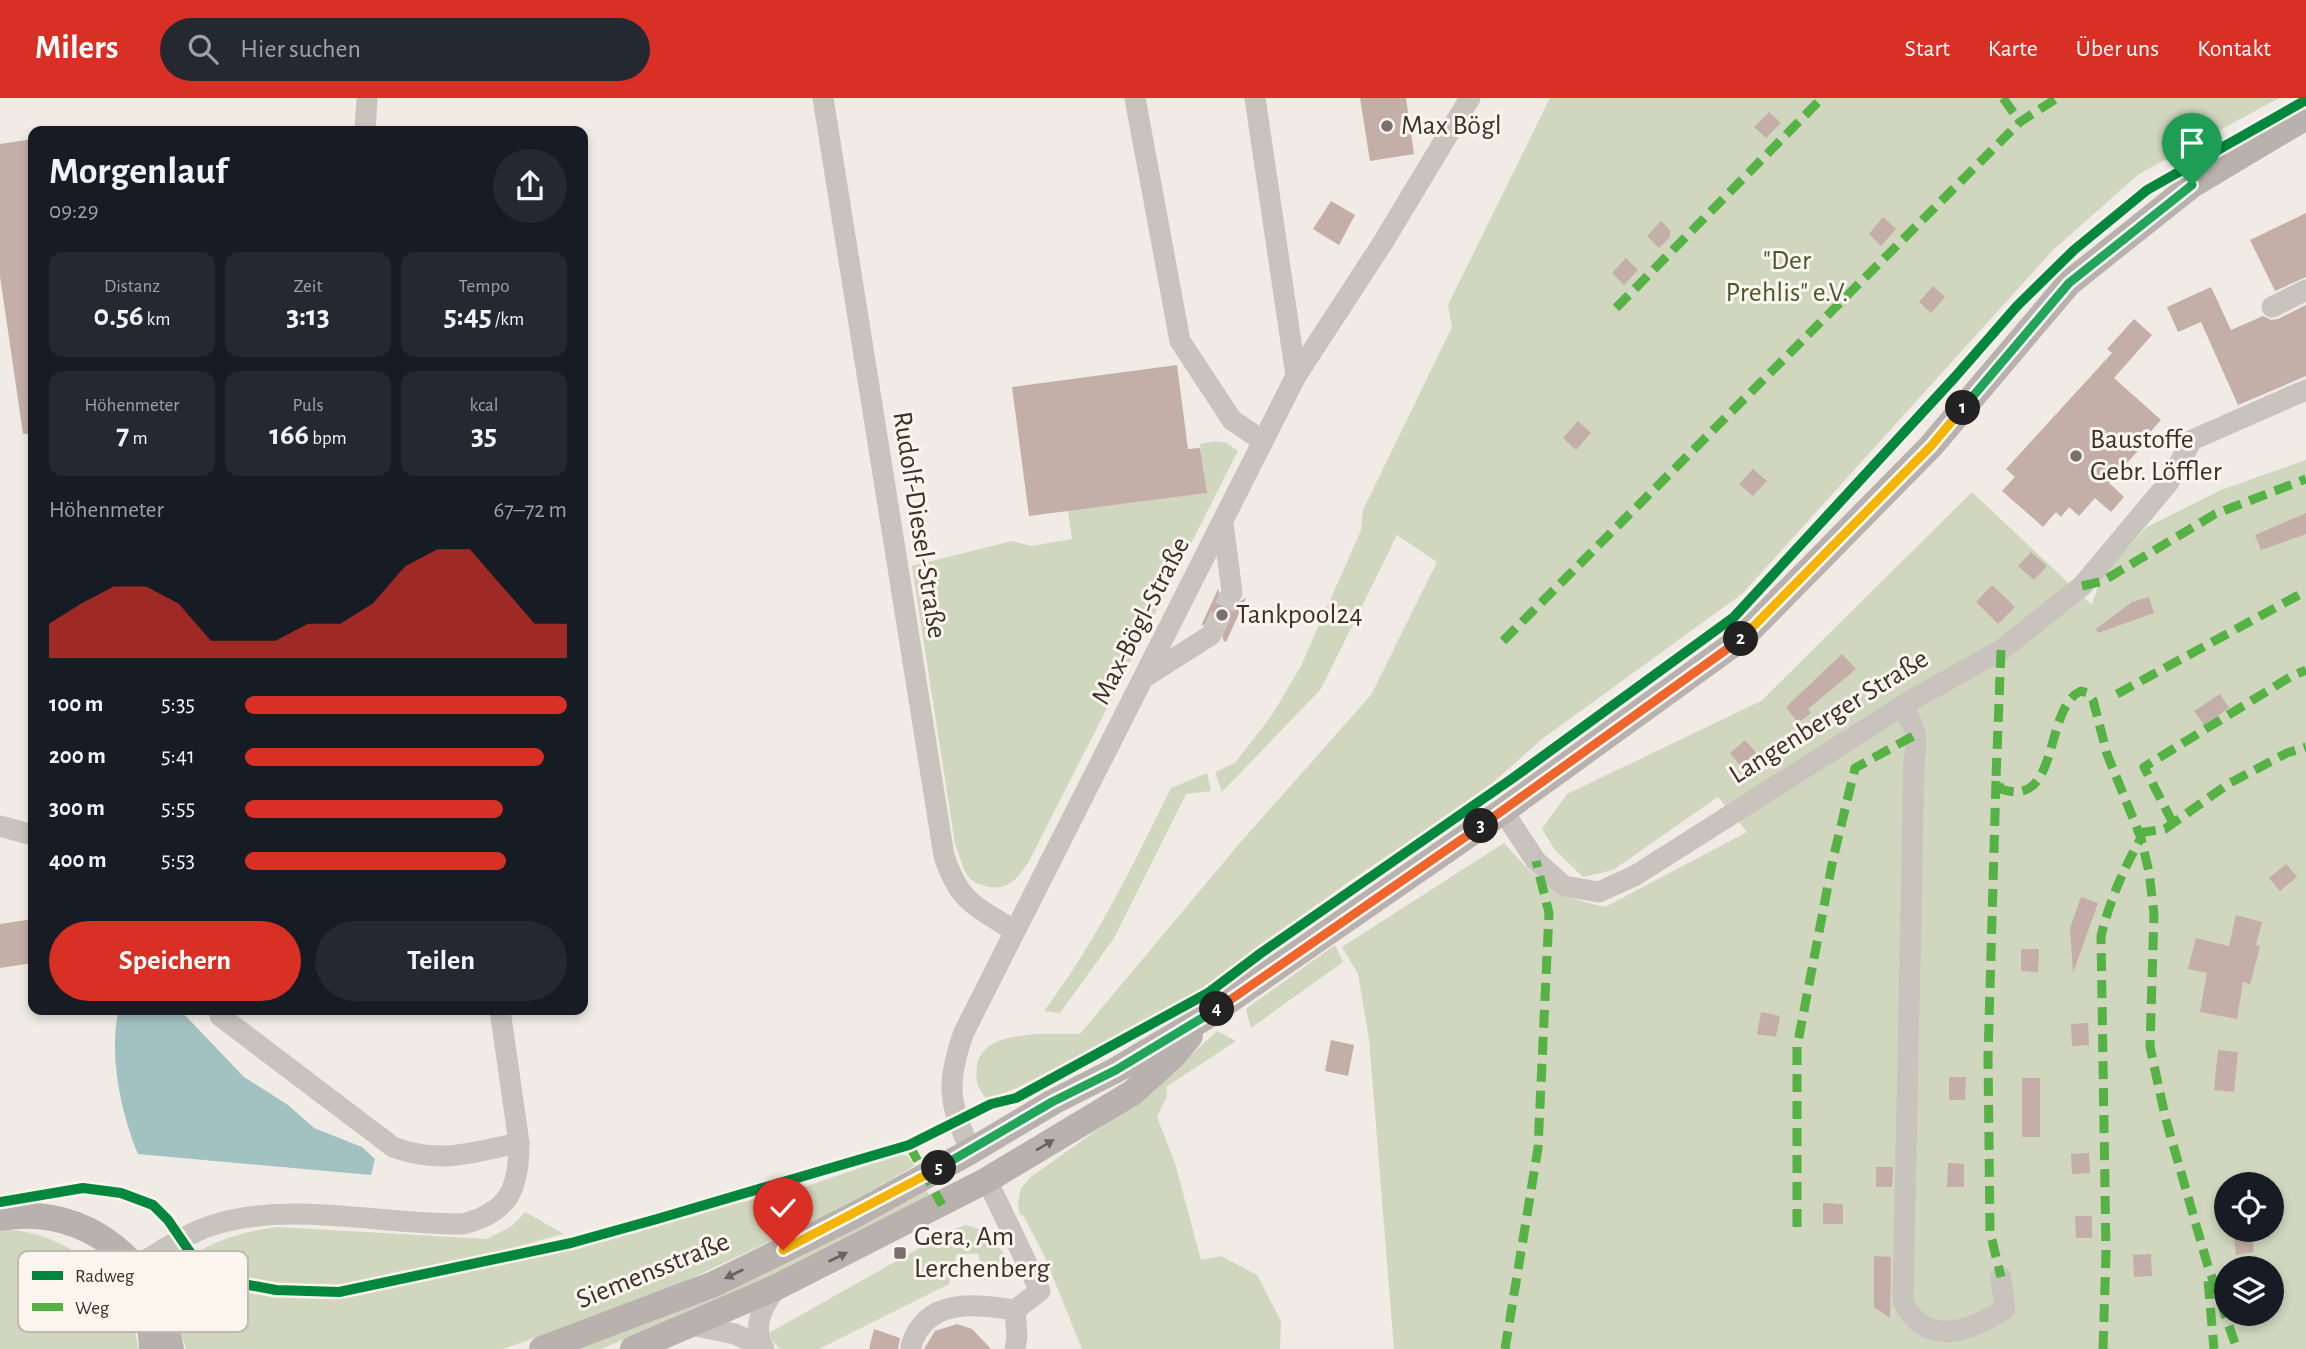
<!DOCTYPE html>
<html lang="de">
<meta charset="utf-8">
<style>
:root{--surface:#171b24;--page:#242831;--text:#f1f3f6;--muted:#9ea1a6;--accent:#d93025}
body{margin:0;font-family:"Alegreya Sans",sans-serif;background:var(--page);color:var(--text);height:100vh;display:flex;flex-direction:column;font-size:26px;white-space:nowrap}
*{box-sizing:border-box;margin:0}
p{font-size:23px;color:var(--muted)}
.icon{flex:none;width:38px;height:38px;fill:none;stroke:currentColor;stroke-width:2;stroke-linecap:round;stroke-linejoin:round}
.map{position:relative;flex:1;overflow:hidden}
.side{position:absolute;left:28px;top:28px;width:560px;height:889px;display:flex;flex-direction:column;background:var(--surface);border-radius:14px;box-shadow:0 4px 10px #0003}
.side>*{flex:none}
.fabs{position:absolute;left:2214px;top:1074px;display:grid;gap:14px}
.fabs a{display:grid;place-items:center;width:70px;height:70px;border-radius:50%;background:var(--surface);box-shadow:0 4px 10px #0003;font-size:35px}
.pin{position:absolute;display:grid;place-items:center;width:60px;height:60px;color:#fff;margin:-72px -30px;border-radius:50% 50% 50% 0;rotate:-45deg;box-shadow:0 0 7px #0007}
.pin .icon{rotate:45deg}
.km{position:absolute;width:35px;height:35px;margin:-18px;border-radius:50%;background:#222;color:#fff;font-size:19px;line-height:35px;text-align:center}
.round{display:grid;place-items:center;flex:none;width:74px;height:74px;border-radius:37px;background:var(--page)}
.summary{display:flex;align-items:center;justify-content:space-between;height:119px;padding:0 21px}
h1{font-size:38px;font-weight:700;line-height:52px}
.figures{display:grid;grid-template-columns:repeat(3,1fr);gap:10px;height:119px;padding:7px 21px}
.figures div{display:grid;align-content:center;border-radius:14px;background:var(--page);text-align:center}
.figures b{font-size:30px;font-weight:700}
.figures small{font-size:19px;font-weight:400}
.figures p{font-size:19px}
.chart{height:196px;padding:14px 21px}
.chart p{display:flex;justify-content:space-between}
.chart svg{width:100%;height:126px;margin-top:7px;fill:var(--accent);opacity:.7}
.primary-button{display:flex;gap:14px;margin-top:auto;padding:14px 21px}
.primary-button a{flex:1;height:80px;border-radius:42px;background:var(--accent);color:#fff;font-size:28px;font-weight:700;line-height:80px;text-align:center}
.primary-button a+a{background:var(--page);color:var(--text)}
ul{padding:0 21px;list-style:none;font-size:23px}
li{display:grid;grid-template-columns:112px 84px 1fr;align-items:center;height:52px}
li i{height:18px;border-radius:9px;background:var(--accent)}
header{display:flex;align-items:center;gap:42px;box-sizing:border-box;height:98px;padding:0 35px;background:var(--accent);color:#fff}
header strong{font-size:33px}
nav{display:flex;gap:38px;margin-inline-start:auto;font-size:24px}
.search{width:490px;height:63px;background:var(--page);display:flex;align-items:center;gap:18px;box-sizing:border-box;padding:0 24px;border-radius:38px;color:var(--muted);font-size:26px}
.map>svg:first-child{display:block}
.green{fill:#d1d6bf;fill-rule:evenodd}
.water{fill:#a1c2c1}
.building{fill:#c3afa7}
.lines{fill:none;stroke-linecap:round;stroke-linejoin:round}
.minor-tunnel{stroke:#ccc6c0;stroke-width:21;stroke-dasharray:21 10;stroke-linecap:butt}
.minor{stroke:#c9c3be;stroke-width:21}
.major{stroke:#b8b1ad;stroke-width:26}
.quiet{stroke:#57b246;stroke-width:9;stroke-dasharray:18 9;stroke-linecap:butt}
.cycleway-casing{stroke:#fbf5ee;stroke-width:15}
.cycleway{stroke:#00873e;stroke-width:10}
.oneway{fill:#6d645f}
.split-1-casing{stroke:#fff;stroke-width:14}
.split-2-casing{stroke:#fff;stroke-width:14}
.split-3-casing{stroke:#fff;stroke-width:14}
.split-4-casing{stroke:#fff;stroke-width:14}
.split-5-casing{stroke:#fff;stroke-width:14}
.split-6-casing{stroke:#fff;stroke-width:14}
.split-1{stroke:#22a559;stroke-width:9}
.split-2{stroke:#f5b400;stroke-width:9}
.split-3{stroke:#f0652b;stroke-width:9}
.split-4{stroke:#f0652b;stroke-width:9}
.split-5{stroke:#22a559;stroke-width:9}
.split-6{stroke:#f5b400;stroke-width:9}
.poi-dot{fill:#7a716c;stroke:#fbf5ee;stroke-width:2.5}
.labels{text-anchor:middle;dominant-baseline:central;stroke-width:6;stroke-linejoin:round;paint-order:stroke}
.poi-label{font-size:28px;fill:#3b302b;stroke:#fbf5ee;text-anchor:start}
.park-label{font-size:28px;fill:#4a5a2e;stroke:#fbf5ee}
.street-label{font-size:28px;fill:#3b302b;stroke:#fbf5ee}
.key{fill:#fbf5ee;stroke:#c1bab4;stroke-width:2}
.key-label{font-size:19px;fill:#3b302b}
</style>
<header>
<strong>Milers</strong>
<div class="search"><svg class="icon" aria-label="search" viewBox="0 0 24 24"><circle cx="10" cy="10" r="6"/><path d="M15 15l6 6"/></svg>Hier suchen</div>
<nav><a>Start</a><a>Karte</a><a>Über uns</a><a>Kontakt</a></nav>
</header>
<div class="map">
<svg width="2306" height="1251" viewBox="0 0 2306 1251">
<rect width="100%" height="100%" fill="#f0ebe5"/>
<g class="green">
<path d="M1550 0H2279L2139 76 2053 152 1742 496 1542 641 1480 696 1347 785 1194 897 1017 990 991 1000 985 999C977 989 975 981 977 968 983 929 1050 937 1080 936L1239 746 1371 597 1437 464 1397 437 1321 591 1222 694 1215 674 1235 665 1272 617 1301 568 1361 432 1363 412 1452 229 1448 207Z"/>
<path d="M1215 343 1227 345 1238 353 1028 765C1016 783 1005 795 982 787 977 786 971 783 968 778 962 770 959 755 955 746L912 468 1012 443 1031 448 1072 441 1068 413 1206 395 1200 346Z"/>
<path d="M2306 362V1251H1394L1369 941 1358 876 1342 849 1504 745C1539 784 1552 797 1605 809L1747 734 1718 699 1613 772 1583 779 1555 752 1542 731 1567 696 1761 603 1972 394 2092 507 2101 478 2147 429 2221 392ZM2226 1087H2272V1132H2226ZM2226 1171H2272V1216H2226Z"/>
<path d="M1207 675 1211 693 1186 696 1114 840 1060 915 1044 913C1096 844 1133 767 1171 690Z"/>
<polygon points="1335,847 1343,864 1251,930 1246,911"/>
<polygon points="1217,933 1236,943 1166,989 1167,998 1157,1019 1175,1065 1201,1162 1221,1158 1257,1177 1281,1223 1280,1251 1082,1251 1044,1157 1023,1117 1020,1117 1018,1105 1021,1090 1032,1078 1155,991"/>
<path d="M901 1056 908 1058 914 1068 841 1110 649 1200 503 1251H186C176 1218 165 1193 188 1164 198 1170 209 1180 220 1185 261 1206 325 1200 369 1195L804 1089Z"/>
<polygon points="925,1090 929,1097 754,1187 601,1251 578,1251"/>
<path d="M525 1114 564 1136C478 1158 315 1212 232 1178 218 1173 207 1165 195 1156 222 1139 248 1133 278 1129L487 1141 512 1128Z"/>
<polygon points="966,1127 988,1134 1016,1173 1006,1181 980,1182 979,1156 957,1156 949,1186 819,1251 780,1251 772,1243 769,1235 953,1131"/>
<path d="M0 1131C27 1132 48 1138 72 1152 116 1177 132 1201 138 1251H0Z"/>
</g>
<path class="water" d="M119 912H180L244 979 288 1007 314 1030 362 1049 375 1061 371 1077 138 1056C121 1016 108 954 119 912Z"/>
<g class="building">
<polygon points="1360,0 1406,0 1414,56 1370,63"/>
<polygon points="1769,14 1781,25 1766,40 1754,29"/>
<polygon points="33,41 33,335 23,336 0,178 0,46"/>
<polygon points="1331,103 1355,117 1339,147 1313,131"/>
<polygon points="2306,115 2306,179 2275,193 2250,142"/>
<polygon points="1883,119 1896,131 1881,148 1869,136"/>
<polygon points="1661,123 1670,132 1670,139 1659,150 1647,138"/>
<polygon points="1626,160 1638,172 1624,187 1612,175"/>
<polygon points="1933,188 1945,199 1931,215 1919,204"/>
<polygon points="2211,189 2231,232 2263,218 2271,222 2278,221 2306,207 2306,278 2238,307 2201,224 2178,234 2167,209"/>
<polygon points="2134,221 2152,237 2114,280 2161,322 2143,342 2145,345 2109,385 2124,399 2111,414 2095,400 2079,418 2069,409 2061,419 2056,414 2043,429 2002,393 2015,379 2006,371 2112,255 2107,251"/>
<polygon points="1177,267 1188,351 1200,350 1207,395 1029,418 1012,289"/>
<polygon points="1578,323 1591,335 1576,352 1563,340"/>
<polygon points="1753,371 1767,383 1753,398 1739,386"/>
<polygon points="2306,415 2306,436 2261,452 2255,437"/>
<polygon points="2031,454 2047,468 2034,482 2018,468"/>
<polygon points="1992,487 2015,509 1998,526 1976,504"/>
<polygon points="1218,491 1221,501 1228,506 1234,507 1246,500 1226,544 1223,542 1222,531 1218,526 1210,524 1201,528"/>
<polygon points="2149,499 2154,515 2098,535 2096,531 2132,504"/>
<polygon points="1842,556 1856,571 1808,611 1811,615 1798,625 1786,609"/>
<polygon points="2220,596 2229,610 2204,627 2194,613"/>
<polygon points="1745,642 1759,658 1743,671 1730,655"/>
<polygon points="2286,766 2297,779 2280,793 2269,780"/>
<polygon points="2081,799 2098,805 2073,875 2070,830"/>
<polygon points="2236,817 2262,824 2256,847 2260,848 2256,864 2250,886 2243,884 2237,921 2200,914 2207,875 2188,871 2196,840 2229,848"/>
<polygon points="33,821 33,865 0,870 0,826"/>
<polygon points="2021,851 2039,851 2038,874 2021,873"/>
<polygon points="1761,914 1780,918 1776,939 1757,936"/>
<polygon points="2088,925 2089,947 2072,948 2071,926"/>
<polygon points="1331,942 1354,947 1348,978 1325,973"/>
<polygon points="2218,952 2238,954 2234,994 2214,992"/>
<polygon points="1949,979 1966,979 1965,1002 1949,1002"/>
<rect x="2022" y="980" width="18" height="59"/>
<polygon points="2089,1055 2090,1075 2072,1076 2071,1056"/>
<polygon points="1948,1065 1964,1066 1964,1089 1947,1089"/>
<polygon points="1876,1069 1893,1069 1892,1089 1876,1089"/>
<polygon points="1823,1105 1843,1106 1843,1126 1823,1126"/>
<polygon points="2075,1118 2092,1118 2092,1140 2076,1140"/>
<polygon points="2233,1132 2251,1132 2254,1154 2236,1157"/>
<polygon points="2151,1156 2152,1178 2134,1179 2133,1157"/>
<polygon points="1874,1158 1891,1159 1890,1220 1874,1209"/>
<polygon points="957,1226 972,1231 991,1251 924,1251 935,1233"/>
<polygon points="874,1231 900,1240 898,1251 869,1251"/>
</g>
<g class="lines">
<polyline class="minor-tunnel" points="1211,537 1232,494"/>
<g class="minor">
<path d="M823 0 944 758C960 805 974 807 1013 832"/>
<polyline points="1135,0 1180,243 1232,322 1263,343"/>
<polyline points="365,33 367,0"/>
<polyline points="2272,209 2306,192"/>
<polyline points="1296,278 1382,146 1470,0"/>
<polyline points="1223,425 1232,494"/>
<polyline points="1145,579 1211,537"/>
<path d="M1902 608C1916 630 1918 638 1914 664L1903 1203C1925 1251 1970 1233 2005 1211L2001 1179"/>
<polyline points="1503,713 1536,763 1564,788 1599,794 1636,777 1910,603 2001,552 2082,488 2169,384 2192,342 2306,292"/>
<polyline points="0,728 33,737"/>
<path d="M220 918 393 1049C441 1067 472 1054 519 1045"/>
<path d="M971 1053C948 1005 946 984 964 934L1296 278 1255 0"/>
<polyline points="987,1082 1040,1193 1015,1212 1017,1238 1015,1251"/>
<path d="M135 1169C161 1153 187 1135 216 1126 293 1103 383 1127 463 1126 509 1114 519 1091 519 1045L500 912"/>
<polyline points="691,1227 735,1236 761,1248"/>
<path d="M911 1248C926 1199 975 1206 1015 1212"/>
<path d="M764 1251C751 1229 763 1207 777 1189"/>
</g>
<g class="major">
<path d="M0 1120C87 1105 158 1166 171 1251"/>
<polyline points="149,1210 152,1251"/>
<polyline points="542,1251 714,1186 851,1119 971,1053 1053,1004 1116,972 1204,920 1503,713 1742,540 1931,348 2069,185 2192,87 2306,19"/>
<polyline points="633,1251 777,1189 987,1082 1132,995 1173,958 1190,938"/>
</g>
<g class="quiet">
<polyline points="2003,0 2020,24"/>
<polyline points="1616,210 1822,0"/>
<polyline points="2082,488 2103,483 2215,416 2306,381"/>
<polyline points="1503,543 2020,24 2057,0"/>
<path d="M2001 552 1996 680 2001 691C2061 712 2043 610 2081 593L2088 595 2093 602 2107 656 2141 740 2149 774 2154 816 2150 949 2166 1022 2207 1165 2237 1251"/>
<polyline points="2117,596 2306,493"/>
<polyline points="1996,683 1988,958 1990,1134 2001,1179"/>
<polyline points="2173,725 2144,669 2290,579 2306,572"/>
<polyline points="2138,735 2165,731 2228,686 2287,655 2306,649"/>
<polyline points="909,1047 942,1107"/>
<polyline points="1797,1129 1797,949 1833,761 1855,670 1915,637"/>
<polyline points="2208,1183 2214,1251"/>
<polyline points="1505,1251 1538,1050 1549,815 1536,763"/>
<path d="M2103 1251 2106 1155 2101 838C2110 802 2123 772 2141 740"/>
</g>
<g class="cycleway-casing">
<polyline id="cycleway" points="0,1104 83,1090 121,1095 153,1107 168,1122 194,1160 212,1174 238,1185 276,1192 339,1194 571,1145 657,1121 909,1047 991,1006 1016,1000 1208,895 1261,855 1513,680 1734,519 1955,279 2017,208 2074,152 2147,92 2306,2"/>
</g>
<use href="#cycleway" class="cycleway"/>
</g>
<defs><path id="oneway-solid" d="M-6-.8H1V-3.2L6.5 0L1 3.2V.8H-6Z" transform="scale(1.75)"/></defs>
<g class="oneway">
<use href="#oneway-solid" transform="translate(1045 1047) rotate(-31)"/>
<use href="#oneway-solid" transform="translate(838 1159) rotate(-26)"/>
<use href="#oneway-solid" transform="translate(734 1176) rotate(154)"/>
</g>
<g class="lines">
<g class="split-1-casing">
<polyline id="split-1" points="1963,310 2069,185 2192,87"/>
</g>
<g class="split-2-casing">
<polyline id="split-2" points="1741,541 1931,348 1963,310"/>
</g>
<g class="split-3-casing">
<polyline id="split-3" points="1481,728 1741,541"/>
</g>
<g class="split-4-casing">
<polyline id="split-4" points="1217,911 1481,728"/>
</g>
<g class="split-5-casing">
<polyline id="split-5" points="939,1070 1052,1004 1116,972 1217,911"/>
</g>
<g class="split-6-casing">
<polyline id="split-6" points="783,1152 939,1070"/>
</g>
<use href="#split-1" class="split-1"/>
<use href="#split-2" class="split-2"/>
<use href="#split-3" class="split-3"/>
<use href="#split-4" class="split-4"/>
<use href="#split-5" class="split-5"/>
<use href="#split-6" class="split-6"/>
</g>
<g class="poi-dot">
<circle cx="1387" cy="28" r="7"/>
<circle cx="2076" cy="358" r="7"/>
<circle cx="1222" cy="517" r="7"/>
<rect x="893" y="1148" width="14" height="14" rx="3.5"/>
</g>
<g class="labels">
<g class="poi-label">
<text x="1401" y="28">Max Bögl</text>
<text x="2090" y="342">Baustoffe<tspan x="2090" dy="32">Gebr. Löffler</tspan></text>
<text x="1236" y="517">Tankpool24</text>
<text x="914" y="1139">Gera, Am<tspan x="914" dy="32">Lerchenberg</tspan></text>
</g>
<g class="park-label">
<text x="1787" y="163">"Der<tspan x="1787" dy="32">Prehlis" e.V.</tspan></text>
</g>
<g class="street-label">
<text transform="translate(919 427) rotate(81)">Rudolf-Diesel-Straße</text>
<text transform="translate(1141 523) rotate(-63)">Max-Bögl-Straße</text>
<text transform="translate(1829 619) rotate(-32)">Langenberger Straße</text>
<text transform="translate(653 1173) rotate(-22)">Siemensstraße</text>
</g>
</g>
<rect x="18" y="1153" width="230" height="81" rx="10" class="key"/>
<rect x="32" y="1173" width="31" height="9" fill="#00873e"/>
<rect x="32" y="1205" width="31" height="8" fill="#57b246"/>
<g class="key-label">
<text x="75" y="1184">Radweg</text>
<text x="75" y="1216">Weg</text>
</g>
</svg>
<div class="fabs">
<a><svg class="icon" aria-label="locate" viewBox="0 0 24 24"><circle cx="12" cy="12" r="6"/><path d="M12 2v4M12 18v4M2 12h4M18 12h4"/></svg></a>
<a><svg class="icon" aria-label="layers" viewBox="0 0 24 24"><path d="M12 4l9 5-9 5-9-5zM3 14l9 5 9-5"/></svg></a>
</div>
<div class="pin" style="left:2192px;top:87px;background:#1e9e55"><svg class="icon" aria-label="arrive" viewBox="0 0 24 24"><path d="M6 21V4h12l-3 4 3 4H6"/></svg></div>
<div class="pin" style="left:783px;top:1152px;background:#d93025"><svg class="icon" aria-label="check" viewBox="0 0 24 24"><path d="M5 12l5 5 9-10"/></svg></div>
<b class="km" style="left:1963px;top:310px">1</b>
<b class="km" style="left:1741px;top:541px">2</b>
<b class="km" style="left:1481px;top:728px">3</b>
<b class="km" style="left:1217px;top:911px">4</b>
<b class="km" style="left:939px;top:1070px">5</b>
<section class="side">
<div class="summary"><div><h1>Morgenlauf</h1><p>09:29</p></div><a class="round"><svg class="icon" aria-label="share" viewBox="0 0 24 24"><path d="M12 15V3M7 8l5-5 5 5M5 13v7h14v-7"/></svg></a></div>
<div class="figures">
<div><p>Distanz</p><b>0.56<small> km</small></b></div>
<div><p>Zeit</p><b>3:13</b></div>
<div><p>Tempo</p><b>5:45<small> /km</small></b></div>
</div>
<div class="figures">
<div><p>Höhenmeter</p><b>7<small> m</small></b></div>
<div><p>Puls</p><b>166<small> bpm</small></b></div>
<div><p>kcal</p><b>35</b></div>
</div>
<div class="chart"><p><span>Höhenmeter</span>67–72 m</p>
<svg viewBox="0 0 160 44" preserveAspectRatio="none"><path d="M0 44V32L10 25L20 19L30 19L40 25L50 38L60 38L70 38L80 32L90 32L100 25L110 12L120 6L130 6L140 19L150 32L160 32V44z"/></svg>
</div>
<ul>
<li><b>100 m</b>5:35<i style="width:100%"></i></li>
<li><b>200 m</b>5:41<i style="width:93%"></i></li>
<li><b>300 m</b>5:55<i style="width:80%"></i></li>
<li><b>400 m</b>5:53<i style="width:81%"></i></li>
</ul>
<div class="primary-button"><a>Speichern</a><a>Teilen</a></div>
</section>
</div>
